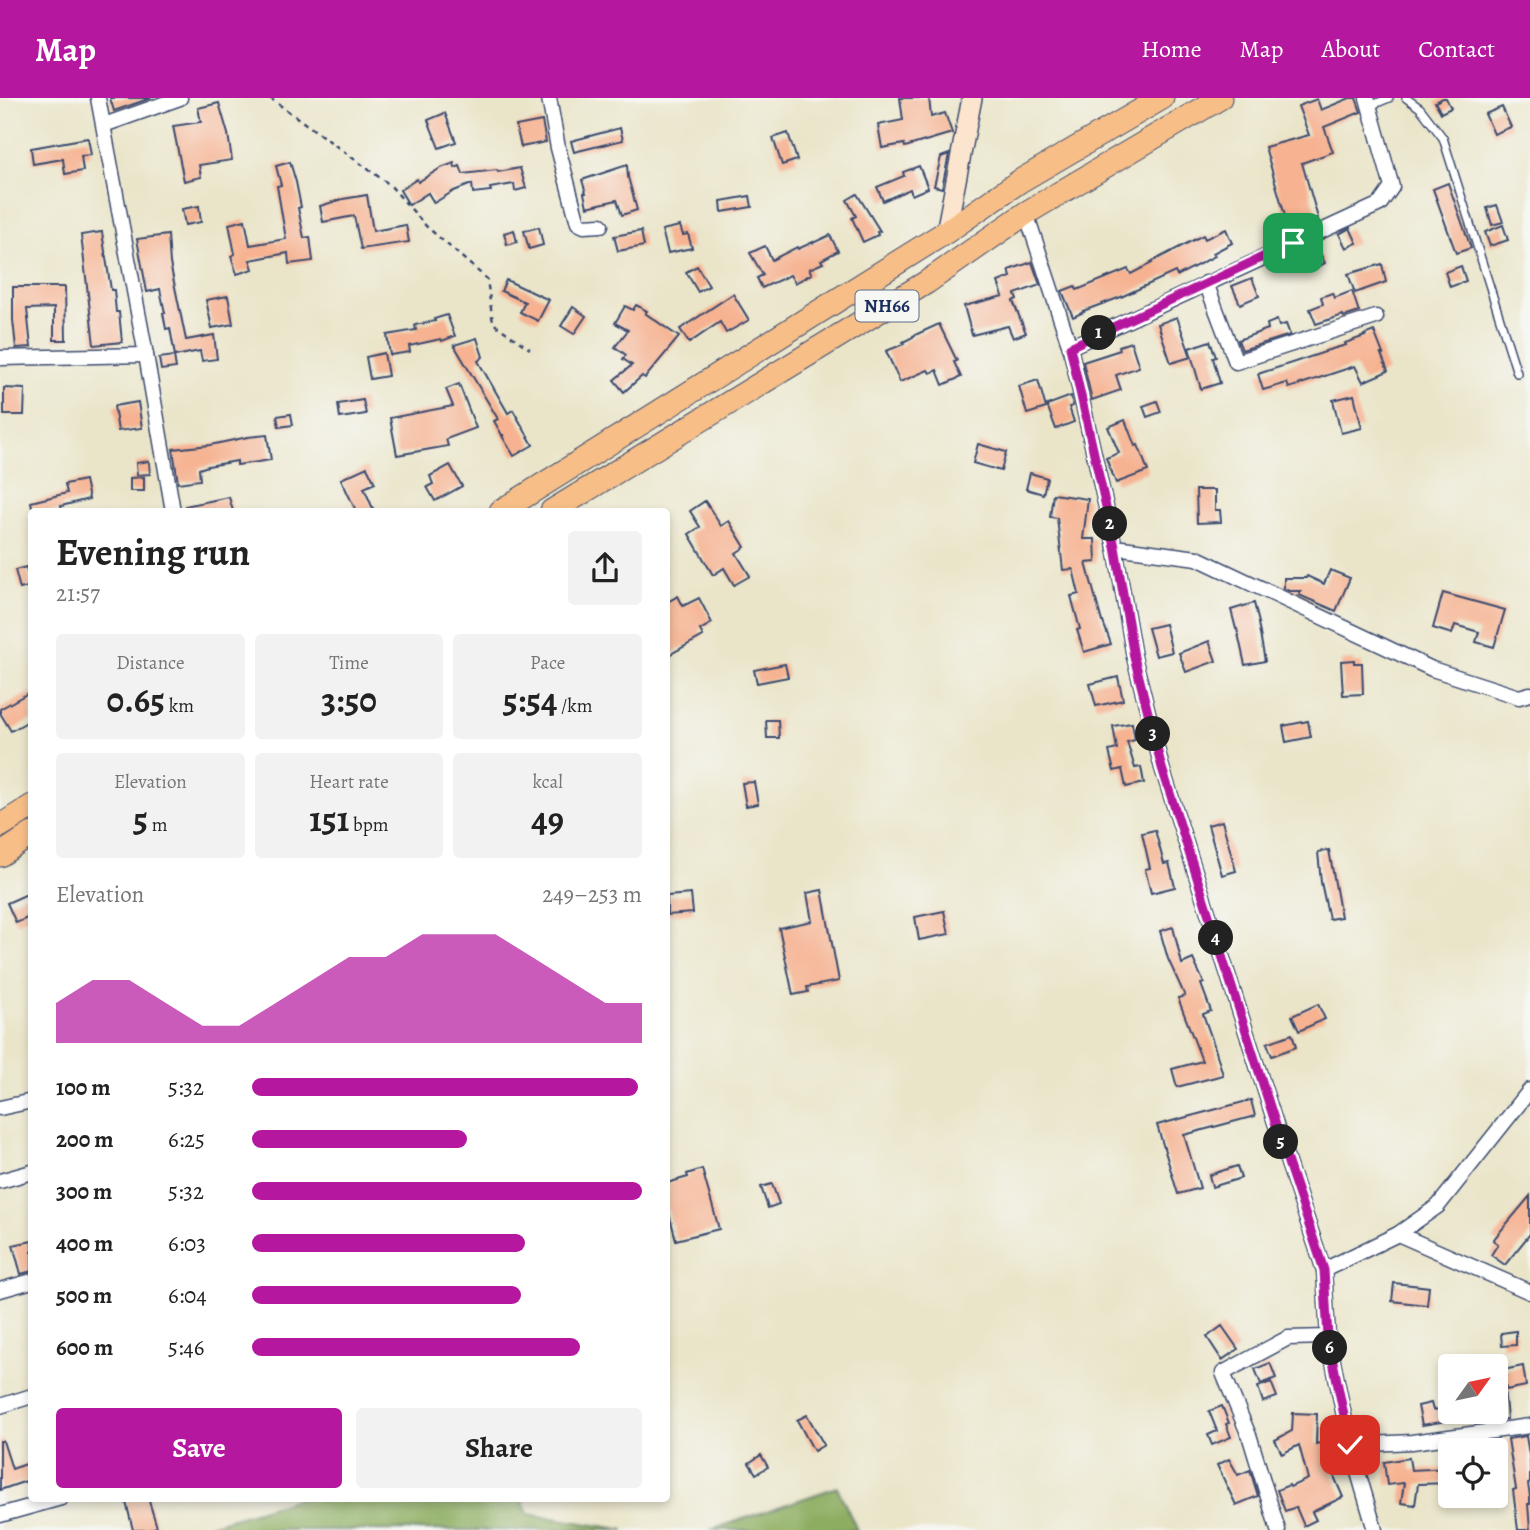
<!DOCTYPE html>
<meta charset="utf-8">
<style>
:root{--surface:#fff;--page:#f2f2f2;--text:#222;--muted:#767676;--accent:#b5179e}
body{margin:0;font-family:Alegreya,serif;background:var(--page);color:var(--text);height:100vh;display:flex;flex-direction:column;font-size:26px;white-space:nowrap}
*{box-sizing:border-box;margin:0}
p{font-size:23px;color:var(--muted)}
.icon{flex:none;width:38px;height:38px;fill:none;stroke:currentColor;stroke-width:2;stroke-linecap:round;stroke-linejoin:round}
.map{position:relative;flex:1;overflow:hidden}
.sheet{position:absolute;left:28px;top:410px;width:642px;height:994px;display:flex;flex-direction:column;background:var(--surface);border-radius:7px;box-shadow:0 4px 10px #0003}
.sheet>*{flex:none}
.needle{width:46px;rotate:57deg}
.tools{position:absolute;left:1438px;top:1256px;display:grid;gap:14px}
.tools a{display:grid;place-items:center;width:70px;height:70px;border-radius:7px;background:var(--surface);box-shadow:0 4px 10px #0003;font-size:35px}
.pin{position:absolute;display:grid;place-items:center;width:60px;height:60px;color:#fff;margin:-30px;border-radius:14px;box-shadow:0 4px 10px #0006}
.km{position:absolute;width:35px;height:35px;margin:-18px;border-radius:50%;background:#222;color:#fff;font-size:19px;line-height:35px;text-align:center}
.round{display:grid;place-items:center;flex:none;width:74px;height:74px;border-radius:7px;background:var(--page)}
.summary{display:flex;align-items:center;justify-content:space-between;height:119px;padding:0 28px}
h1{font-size:38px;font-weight:600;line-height:52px}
.figures{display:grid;grid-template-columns:repeat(3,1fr);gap:10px;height:119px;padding:7px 28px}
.figures div{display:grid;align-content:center;border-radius:7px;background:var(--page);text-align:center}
.figures b{font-size:35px;font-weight:600}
.figures small{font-size:19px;font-weight:400}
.figures p{font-size:19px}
.chart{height:196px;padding:14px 28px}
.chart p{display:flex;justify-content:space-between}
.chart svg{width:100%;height:126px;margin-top:7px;fill:var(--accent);opacity:.7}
.action{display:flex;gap:14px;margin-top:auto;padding:14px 28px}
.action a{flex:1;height:80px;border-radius:7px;background:var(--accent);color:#fff;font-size:28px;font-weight:600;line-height:80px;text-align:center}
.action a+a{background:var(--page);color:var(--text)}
ul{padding:0 28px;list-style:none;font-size:23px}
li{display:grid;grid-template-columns:112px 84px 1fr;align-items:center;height:52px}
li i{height:18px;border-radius:9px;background:var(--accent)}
header{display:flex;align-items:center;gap:42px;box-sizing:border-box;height:98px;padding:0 35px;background:var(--accent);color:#fff}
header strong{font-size:33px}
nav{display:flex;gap:38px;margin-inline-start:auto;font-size:24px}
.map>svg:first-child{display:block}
.forest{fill:#8dad61;stroke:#546e60;stroke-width:2}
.building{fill:#f6b291}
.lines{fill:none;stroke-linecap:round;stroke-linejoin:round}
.service-casing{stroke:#3a4a6e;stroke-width:10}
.minor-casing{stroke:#3a4a6e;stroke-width:17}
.secondary-casing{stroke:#3a4a6e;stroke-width:22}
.trunk-casing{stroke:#3a4a6e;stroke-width:25}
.path{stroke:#3a4a6e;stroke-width:2.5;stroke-dasharray:5 5;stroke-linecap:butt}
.service{stroke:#fff;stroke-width:7}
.minor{stroke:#fff;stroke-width:14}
.secondary{stroke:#fce5cf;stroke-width:19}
.trunk{stroke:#f7be87;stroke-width:23}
.route-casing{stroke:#fff;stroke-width:14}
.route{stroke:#b5179e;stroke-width:9}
.labels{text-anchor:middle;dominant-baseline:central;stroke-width:5;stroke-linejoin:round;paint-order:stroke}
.shield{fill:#f6f6f2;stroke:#5d6b8a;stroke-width:2}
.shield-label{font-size:19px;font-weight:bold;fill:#1b2f5e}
</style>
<header>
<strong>Map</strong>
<nav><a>Home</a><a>Map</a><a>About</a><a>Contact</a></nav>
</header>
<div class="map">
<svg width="1530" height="1432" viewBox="0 0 1530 1432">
<rect width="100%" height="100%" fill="#f6f6f2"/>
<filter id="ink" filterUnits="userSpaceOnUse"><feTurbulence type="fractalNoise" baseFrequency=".0143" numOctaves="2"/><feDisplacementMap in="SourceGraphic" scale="14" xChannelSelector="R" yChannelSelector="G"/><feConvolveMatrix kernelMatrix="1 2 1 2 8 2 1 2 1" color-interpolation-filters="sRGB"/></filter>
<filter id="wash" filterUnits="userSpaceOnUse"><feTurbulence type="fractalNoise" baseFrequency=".00686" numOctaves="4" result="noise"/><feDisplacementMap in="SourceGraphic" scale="28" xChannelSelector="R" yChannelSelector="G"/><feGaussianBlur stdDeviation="1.57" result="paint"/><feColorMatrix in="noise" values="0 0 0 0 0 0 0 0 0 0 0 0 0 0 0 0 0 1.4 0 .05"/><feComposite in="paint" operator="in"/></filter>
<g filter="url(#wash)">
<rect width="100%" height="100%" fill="#eae5c9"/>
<g class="forest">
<polygon points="837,1389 857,1432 711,1432"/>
<polygon points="300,1400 521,1400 528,1416 625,1432 193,1432"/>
</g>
<g id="blocks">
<g class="building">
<polygon points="110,0 151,0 114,13"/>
<polygon points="900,0 929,0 931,19 945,15 952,35 905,49 904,46 882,50 878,27 903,22"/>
<polygon points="1350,0 1356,0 1361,14 1324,29 1333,54 1302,65 1318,120 1288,128 1265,49 1309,37 1298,8 1317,1 1321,12"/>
<polygon points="1443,0 1446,0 1451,10 1441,15 1435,4"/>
<polygon points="219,5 228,36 232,62 199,67 201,79 184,83 173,28 201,24 198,10"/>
<polygon points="1502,9 1511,29 1494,36 1485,16"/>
<polygon points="445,15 456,44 439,50 428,22"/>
<polygon points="542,23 546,44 521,49 516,28"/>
<polygon points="620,30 623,42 574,54 571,43"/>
<polygon points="788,35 797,62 782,67 773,40"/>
<polygon points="88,40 91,57 81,58 83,73 65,76 63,61 33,66 31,50"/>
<polygon points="949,56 942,90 934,88 941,59"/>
<polygon points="290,64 296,84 301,109 298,110 304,140 310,139 313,163 289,166 288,155 250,162 253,171 237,176 231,158 235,156 229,126 245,122 250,147 286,141 277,88 281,87 276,68"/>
<polygon points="454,65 455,70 460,68 463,76 497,72 498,74 520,70 526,90 515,93 514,86 490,90 491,93 473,95 472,86 454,93 434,105 428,95 409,107 400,92 417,81 418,84 441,70"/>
<polygon points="627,67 628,79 637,112 622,117 617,102 587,109 584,95 586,95 582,82"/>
<polygon points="919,68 928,90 912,97 910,91 883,103 877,89 904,78 903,74"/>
<polygon points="1448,85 1471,150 1456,155 1433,91"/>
<polygon points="857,96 880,133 877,134 878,137 863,144 852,120 856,118 847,102"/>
<polygon points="367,97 373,133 406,127 409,144 361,151 354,118 323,124 320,108 343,101"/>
<polygon points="750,98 752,109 722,114 721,103"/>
<polygon points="1497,107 1503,124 1492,127 1487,110"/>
<polygon points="199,108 201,124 185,127 182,111"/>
<polygon points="1503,127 1508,142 1490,148 1485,134"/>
<polygon points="680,128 683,137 688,136 692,150 668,155 662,132"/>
<polygon points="539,129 543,147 529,151 524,133"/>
<polygon points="1350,130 1357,145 1346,150 1339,136"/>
<polygon points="1226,131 1232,145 1213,155 1215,158 1177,178 1175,174 1121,199 1083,213 1084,214 1073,219 1062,193 1075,188 1077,192 1128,171 1131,176 1152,165 1151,164 1203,137 1205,141"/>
<polygon points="514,132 517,144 507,147 504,135"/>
<polygon points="641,133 644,148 618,153 614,138"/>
<polygon points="102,134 111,192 114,192 116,214 119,214 122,244 94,247 81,137"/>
<polygon points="168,137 170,165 186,242 214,237 217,261 202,263 200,253 175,258 170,230 166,231 163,215 165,215 160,191 147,194 137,141"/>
<polygon points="830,137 838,153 821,162 823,165 809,171 812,176 795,185 790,177 762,190 757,180 763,177 750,155 765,148 772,162 797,149 798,151 813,144 813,145"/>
<polygon points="1317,149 1325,165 1314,171 1306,154"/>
<polygon points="1032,164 1040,187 1015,196 1017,201 1013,203 1026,235 1013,240 1008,228 972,237 964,208 1003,198 998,184 1011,179 1009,172"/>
<polygon points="1382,166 1386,184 1355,195 1348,176"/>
<polygon points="697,168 709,188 698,194 686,174"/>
<polygon points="1461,168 1466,183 1450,189 1445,174"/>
<polygon points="1252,180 1259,198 1240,206 1232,188"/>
<polygon points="506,182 549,202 538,223 520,214 525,204 501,193"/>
<polygon points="13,189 65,189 66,242 54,242 54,210 27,211 31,249 16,250 13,222"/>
<polygon points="1352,193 1359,214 1344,219 1343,217 1316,226 1310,211 1323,206 1321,199 1332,195 1334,200"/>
<polygon points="733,196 749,222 726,235 720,224 689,245 680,231"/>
<polygon points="228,198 233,226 212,230 206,202"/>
<polygon points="636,207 647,213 645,215 679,239 645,280 642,278 624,294 614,282 632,267 623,261 626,257 615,249 628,232 615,225 625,208 633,212"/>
<polygon points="573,209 586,218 574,236 561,228"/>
<polygon points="447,217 455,238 442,243 441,241 409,248 410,254 390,257 387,237 416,232 415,227 435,223 434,221"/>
<polygon points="1177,219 1191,259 1171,265 1158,226"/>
<polygon points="1277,222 1279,228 1286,226 1290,237 1242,252 1238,242 1268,231 1267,226"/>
<polygon points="939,226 957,263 954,264 961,279 943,287 937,272 930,275 928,272 900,284 886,253 904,246 903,244 913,239 913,238"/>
<polygon points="1374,233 1383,256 1381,256 1388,273 1363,284 1355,268 1289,290 1287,285 1263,292 1258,276 1325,254 1325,253 1346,247 1345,245 1365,238 1364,237"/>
<polygon points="477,240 483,259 478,263 508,315 513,312 533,347 514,358 502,338 504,337 502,337 494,323 498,321 454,247"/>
<polygon points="1210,243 1216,259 1213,260 1220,285 1201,291 1189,250"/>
<polygon points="1131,244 1139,269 1116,277 1121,292 1092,302 1083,264 1120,252 1119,248"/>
<polygon points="384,255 388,278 370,281 366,259"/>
<polygon points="174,258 176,270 161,272 159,260"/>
<polygon points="1038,282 1046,310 1027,316 1019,288"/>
<polygon points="459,286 476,330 446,341 448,348 397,357 390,320 453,308 446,291"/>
<polygon points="4,290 25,291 24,317 4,317"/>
<polygon points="1354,297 1362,330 1341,335 1333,302"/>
<polygon points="1071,298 1073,308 1069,309 1074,324 1056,331 1047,307"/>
<polygon points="363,302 366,316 340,320 338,306"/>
<polygon points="1157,303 1161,314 1147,319 1143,308"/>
<polygon points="138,304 142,330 118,333 114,308"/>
<polygon points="291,316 293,327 279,329 277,318"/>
<polygon points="1125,322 1135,348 1138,347 1148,373 1116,385 1106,360 1119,355 1108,329"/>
<polygon points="267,337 271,362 237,367 237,363 208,368 199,371 200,382 178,385 173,351 210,347 248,339"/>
<polygon points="978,346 1006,354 1001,373 973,365"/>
<polygon points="149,363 150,376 137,377 136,365"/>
<polygon points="450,367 462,388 435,403 427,389 433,386 430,378"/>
<polygon points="367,369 375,385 364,390 374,413 356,413 341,381"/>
<polygon points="1030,375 1047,380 1043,396 1026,391"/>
<polygon points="144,379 144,393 130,393 130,380"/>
<polygon points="85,382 89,401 61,408 62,413 47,413 46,411 33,413 31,404 67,395 65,386"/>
<polygon points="1196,392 1215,392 1215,412 1220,412 1221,424 1197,425"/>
<polygon points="1053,396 1088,401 1083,441 1095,441 1096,464 1086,465 1102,524 1103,524 1111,546 1084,554 1077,532 1080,531 1071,498 1079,496 1073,471 1063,472 1057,420 1050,419"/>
<polygon points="229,399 233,413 186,413 185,408"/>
<polygon points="705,403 721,428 729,423 745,449 736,455 750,478 734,487 724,470 713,477 689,436 700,429 690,413"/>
<polygon points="26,469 31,488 20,491 15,472"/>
<polygon points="1330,472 1350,480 1336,513 1299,497 1301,493 1289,493 1284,490 1284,480 1306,480 1307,478 1324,486"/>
<polygon points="1443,495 1505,512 1494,549 1476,544 1479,534 1455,527 1452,536 1433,530"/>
<polygon points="678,498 683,508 699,500 712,525 700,532 703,538 667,558 667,504"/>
<polygon points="1254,505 1259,525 1258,525 1265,563 1245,567 1237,531 1236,531 1231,512"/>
<polygon points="1165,526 1172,554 1156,558 1148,530"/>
<polygon points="1209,543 1216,563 1186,574 1179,555"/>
<polygon points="1354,562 1354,565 1362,565 1363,596 1343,597 1341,563"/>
<polygon points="785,566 788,579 757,585 754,572"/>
<polygon points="1118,579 1123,602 1096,608 1090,586"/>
<polygon points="32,593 32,621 11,633 0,615 0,611"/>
<polygon points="766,622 778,622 779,640 767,640"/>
<polygon points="1308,623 1311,639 1286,644 1283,628"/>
<polygon points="1132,625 1135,642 1127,644 1135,670 1141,669 1144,685 1126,689 1122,671 1114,673 1109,653 1117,651 1113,628"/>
<polygon points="754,684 758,706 746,708 742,685"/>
<polygon points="1222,723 1236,773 1222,777 1208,727"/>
<polygon points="1155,732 1164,766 1169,765 1175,789 1151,795 1145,771 1150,770 1142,735"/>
<polygon points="1329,752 1341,819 1329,821 1321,784 1318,754"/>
<polygon points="822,792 839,883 807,889 808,894 793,897 779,830 812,823 807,795"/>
<polygon points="27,796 32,806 32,818 16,825 7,805"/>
<polygon points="691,796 693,815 667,817 667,798"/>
<polygon points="944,813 949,836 919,842 915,819"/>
<polygon points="1173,829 1182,866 1193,861 1204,885 1201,886 1211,913 1203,916 1214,947 1223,977 1177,989 1172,971 1202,963 1178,900 1185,898 1168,861 1160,833"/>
<polygon points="1318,906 1325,921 1299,933 1292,918"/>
<polygon points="1292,936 1296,949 1272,958 1267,945"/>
<polygon points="1251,1002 1255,1018 1184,1037 1200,1090 1178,1096 1157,1027"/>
<polygon points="1237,1068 1241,1080 1212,1089 1209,1077"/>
<polygon points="702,1071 719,1131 676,1142 667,1108 667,1085 688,1079 687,1076"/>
<polygon points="772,1086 779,1106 768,1110 761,1089"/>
<polygon points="1530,1098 1530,1136 1505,1167 1491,1157 1498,1146 1493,1142"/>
<polygon points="32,1143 32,1173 21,1176 13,1147"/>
<polygon points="1394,1185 1429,1189 1427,1207 1392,1203"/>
<polygon points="1222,1228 1238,1251 1222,1262 1207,1239"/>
<polygon points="1516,1233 1516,1247 1502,1248 1501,1235"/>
<polygon points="1270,1265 1276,1280 1261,1286 1255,1271"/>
<polygon points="1523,1268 1526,1288 1506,1292 1503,1272"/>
<polygon points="1271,1284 1277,1299 1263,1304 1258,1289"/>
<polygon points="1504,1290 1507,1321 1485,1324 1484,1314 1496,1314 1496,1291"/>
<polygon points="1431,1305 1433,1312 1445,1310 1447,1323 1422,1327 1418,1308"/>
<polygon points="1222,1308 1229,1325 1226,1326 1231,1339 1212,1347 1208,1337 1217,1333 1209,1313"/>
<polygon points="1293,1315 1317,1316 1316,1346 1324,1344 1333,1376 1343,1399 1312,1414 1316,1422 1304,1428 1296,1409 1285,1413 1277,1392 1289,1387 1290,1389 1308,1381 1299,1347 1282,1356 1275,1342 1292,1333"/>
<polygon points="807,1317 824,1347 814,1353 797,1322"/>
<polygon points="1526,1338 1530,1363 1530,1385 1528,1386 1530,1399 1530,1406 1528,1406 1530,1432 1518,1432 1513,1392 1516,1391 1508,1341"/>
<polygon points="0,1343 3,1343 12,1371 32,1364 32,1381 0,1392"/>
<polygon points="761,1357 768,1369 756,1376 749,1365"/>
<polygon points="1409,1360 1411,1372 1451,1370 1451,1385 1418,1386 1415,1407 1401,1405 1404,1385 1387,1387 1384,1364"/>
<polygon points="1229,1361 1238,1377 1250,1372 1258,1398 1236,1407 1217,1367"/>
<polygon points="138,1400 148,1400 157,1429 147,1432 133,1432 126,1404"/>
</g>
</g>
</g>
<g filter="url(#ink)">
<use href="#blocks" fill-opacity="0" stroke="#3a4a6e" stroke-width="2"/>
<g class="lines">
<g class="service-casing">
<g id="service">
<polyline points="1406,0 1420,10 1443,40 1517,275"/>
<polyline points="1370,8 1389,0"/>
</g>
</g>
<g class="minor-casing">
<g id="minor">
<polyline points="98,0 146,257 173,413"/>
<polyline points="549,0 558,50 578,125 584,128 601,127"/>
<polyline points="104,27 180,0"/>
<polyline points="1026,115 1070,249 1115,449 1134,559 1162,670 1289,1068 1324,1172 1328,1239 1350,1347 1375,1432"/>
<polyline points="1206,185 1236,264 1376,219"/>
<polyline points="1070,249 1380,106 1392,89 1367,0"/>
<polyline points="0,260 146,257"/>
<polyline points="1115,449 1197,460 1432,571 1519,599 1530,596"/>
<polyline points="0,1010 32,1003"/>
<polyline points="0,1083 32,1074"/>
<polyline points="1398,1136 1530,1194"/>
<polyline points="1324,1172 1398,1136 1438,1108 1530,992"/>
<polyline points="0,1192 32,1183"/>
<polyline points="0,1308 32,1298"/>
<polyline points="1350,1347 1412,1344 1530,1328"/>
<polyline points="0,1417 61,1400"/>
<polyline points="1278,1432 1250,1340 1223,1275 1288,1240 1328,1239"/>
</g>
</g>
<g class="secondary-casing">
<polyline id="secondary" points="946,134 972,0"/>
</g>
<g class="trunk-casing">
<g id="trunk">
<polyline points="501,413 946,134 1020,83 1162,0"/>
<polyline points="552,413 927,184 1026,115 1220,0"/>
<polyline points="0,728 32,708"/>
<polyline points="0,757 32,736"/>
</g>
</g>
<polyline class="path" points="270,0 390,87 426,128 487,181 493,225 530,251"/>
<use href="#service" class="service"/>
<use href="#minor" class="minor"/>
<use href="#secondary" class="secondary"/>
<use href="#trunk" class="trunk"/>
</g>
</g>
<g class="lines" filter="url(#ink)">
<g class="route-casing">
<polyline id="route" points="1293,145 1070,249 1115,449 1134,559 1162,670 1289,1068 1324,1172 1328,1239 1350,1347"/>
</g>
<use href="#route" class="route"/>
</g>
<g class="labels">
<rect class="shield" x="855.5" y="192.5" width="63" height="31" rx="5"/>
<g class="shield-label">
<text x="887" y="208">NH66</text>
</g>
</g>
</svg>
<div class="tools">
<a><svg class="needle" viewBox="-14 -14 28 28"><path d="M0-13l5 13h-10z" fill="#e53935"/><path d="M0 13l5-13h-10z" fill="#767676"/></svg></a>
<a><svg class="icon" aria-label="locate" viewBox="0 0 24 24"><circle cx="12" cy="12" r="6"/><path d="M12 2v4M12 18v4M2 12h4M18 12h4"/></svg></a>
</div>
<div class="pin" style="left:1293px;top:145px;background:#1e9e55"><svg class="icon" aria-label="arrive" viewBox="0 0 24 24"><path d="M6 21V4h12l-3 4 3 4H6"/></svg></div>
<div class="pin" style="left:1350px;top:1347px;background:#d93025"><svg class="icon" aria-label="check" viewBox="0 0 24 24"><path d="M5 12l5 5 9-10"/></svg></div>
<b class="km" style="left:1099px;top:235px">1</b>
<b class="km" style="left:1110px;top:426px">2</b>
<b class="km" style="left:1153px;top:636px">3</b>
<b class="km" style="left:1216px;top:840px">4</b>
<b class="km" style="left:1281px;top:1044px">5</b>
<b class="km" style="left:1330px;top:1250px">6</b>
<section class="sheet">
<div class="summary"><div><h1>Evening run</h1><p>21:57</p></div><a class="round"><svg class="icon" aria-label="share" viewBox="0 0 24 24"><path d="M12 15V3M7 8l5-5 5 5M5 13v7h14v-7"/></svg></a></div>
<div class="figures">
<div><p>Distance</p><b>0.65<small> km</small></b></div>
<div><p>Time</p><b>3:50</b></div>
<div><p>Pace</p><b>5:54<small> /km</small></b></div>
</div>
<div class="figures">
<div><p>Elevation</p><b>5<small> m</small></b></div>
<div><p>Heart rate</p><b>151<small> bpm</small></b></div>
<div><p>kcal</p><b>49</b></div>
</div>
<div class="chart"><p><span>Elevation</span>249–253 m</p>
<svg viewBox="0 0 160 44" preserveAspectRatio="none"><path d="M0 44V30L10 22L20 22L30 30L40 38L50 38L60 30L70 22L80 14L90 14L100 6L110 6L120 6L130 14L140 22L150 30L160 30V44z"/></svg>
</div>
<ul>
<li><b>100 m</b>5:32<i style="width:99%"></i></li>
<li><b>200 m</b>6:25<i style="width:55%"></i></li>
<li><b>300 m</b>5:32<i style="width:100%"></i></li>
<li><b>400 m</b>6:03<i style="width:70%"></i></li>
<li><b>500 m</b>6:04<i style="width:69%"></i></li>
<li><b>600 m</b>5:46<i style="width:84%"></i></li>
</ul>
<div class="action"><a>Save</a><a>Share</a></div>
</section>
</div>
